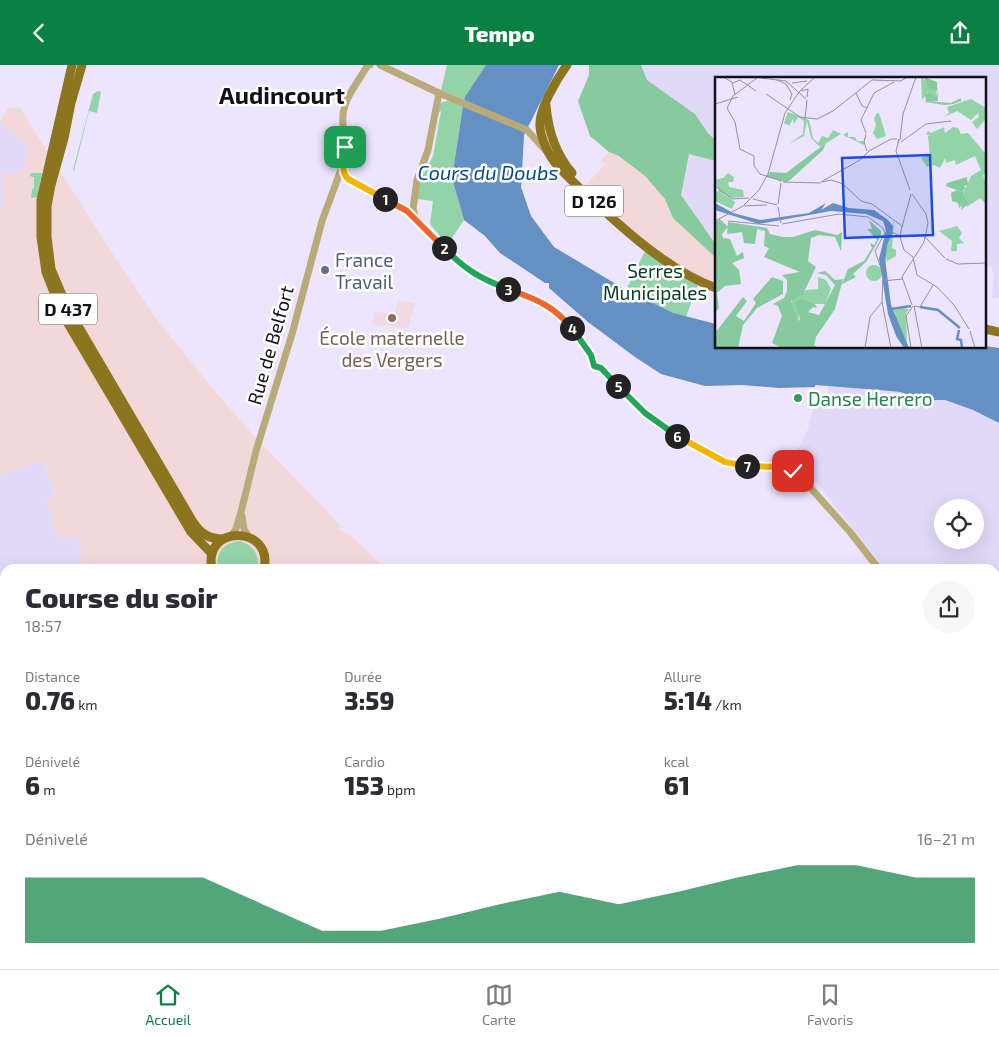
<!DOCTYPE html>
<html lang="fr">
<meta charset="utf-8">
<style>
:root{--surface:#fff;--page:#f7f7f7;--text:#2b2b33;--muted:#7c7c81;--line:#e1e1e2;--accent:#0b8043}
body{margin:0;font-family:"Exo 2",sans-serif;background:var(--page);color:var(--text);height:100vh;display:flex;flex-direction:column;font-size:19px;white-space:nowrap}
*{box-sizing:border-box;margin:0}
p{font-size:16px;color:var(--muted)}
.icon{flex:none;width:28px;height:28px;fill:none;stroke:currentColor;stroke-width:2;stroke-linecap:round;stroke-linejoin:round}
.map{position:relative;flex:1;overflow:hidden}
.drawer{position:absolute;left:0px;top:499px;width:1000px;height:406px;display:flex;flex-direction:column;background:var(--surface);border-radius:15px 15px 0 0;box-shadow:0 5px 20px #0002}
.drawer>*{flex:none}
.buttons{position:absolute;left:934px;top:434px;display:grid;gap:10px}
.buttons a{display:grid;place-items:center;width:50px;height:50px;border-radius:50%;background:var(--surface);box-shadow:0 5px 20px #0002;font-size:25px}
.pin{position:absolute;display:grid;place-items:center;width:42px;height:42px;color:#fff;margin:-21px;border-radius:10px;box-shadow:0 2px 8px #0006}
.km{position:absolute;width:25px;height:25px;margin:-12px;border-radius:50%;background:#222;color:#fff;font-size:14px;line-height:25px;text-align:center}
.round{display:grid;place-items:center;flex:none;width:52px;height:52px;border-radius:26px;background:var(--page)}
.overview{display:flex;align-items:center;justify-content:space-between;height:85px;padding:0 25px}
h1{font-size:28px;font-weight:800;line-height:38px}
.stats{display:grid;grid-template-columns:repeat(3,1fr);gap:8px;height:85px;padding:5px 25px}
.stats div{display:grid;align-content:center}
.stats b{font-size:25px;font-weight:800}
.stats small{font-size:14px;font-weight:400}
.stats p{font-size:14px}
.chart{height:140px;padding:10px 25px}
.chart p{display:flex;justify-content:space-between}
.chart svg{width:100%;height:90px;margin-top:5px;fill:var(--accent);opacity:.7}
header{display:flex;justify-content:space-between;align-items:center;height:65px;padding:0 25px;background:var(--accent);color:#fff;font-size:22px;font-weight:800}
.dock{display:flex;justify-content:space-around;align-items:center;height:70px;border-top:1px solid var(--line);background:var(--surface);font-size:14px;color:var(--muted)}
.dock a{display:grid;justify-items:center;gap:2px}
.dock .current{color:var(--accent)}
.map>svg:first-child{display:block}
.commercial{fill:#f3d8da}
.built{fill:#e1d9f7;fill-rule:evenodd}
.education{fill:#f1d8e1}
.green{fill:#93d3a8}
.forest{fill:#87ca9d}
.water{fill:#6490c4}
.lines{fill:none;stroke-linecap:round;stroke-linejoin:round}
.minor{stroke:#bbaa79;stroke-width:7}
.major{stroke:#8d741f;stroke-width:9}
.split-1-casing{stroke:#fff;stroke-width:10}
.split-2-casing{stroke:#fff;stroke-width:10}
.split-3-casing{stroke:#fff;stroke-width:10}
.split-4-casing{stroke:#fff;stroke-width:10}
.split-5-casing{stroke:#fff;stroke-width:10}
.split-6-casing{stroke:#fff;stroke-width:10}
.split-7-casing{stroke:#fff;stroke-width:10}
.split-8-casing{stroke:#fff;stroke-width:10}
.split-1{stroke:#f5b400;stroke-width:6}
.split-2{stroke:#f0652b;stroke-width:6}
.split-3{stroke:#22a559;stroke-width:6}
.split-4{stroke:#f0652b;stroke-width:6}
.split-5{stroke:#22a559;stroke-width:6}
.split-6{stroke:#22a559;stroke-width:6}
.split-7{stroke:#f5b400;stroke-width:6}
.split-8{stroke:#f5b400;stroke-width:6}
.service-dot{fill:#5c6f8a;stroke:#fff;stroke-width:2}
.education-dot{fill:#8d6e63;stroke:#fff;stroke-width:2}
.leisure-dot{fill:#2e9e5b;stroke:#fff;stroke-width:2}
.labels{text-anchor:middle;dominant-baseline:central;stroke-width:5;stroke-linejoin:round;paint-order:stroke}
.shield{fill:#fff;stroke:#59585d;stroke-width:1}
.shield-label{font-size:18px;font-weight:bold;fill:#121018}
.service-label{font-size:19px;fill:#4e5e75;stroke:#fff;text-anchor:start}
.park-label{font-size:19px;fill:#063c20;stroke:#fff}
.education-label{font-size:19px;fill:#785e54;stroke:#fff}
.street-label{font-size:19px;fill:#121018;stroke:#fff}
.leisure-label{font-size:19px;fill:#27864d;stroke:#fff;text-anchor:start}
.water-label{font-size:20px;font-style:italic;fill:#064989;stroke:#fff}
.district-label{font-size:24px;font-weight:bold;fill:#121018;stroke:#fff}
.inset-river{fill:none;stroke:#6490c4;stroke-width:2.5}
.inset-road{fill:none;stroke:#9590a1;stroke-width:1}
.view{fill:#1d4ed8;fill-opacity:0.15;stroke:#1d4ed8;stroke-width:2.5}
.inset-edge{fill:none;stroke:#121018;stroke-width:2.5}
</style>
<header><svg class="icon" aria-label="back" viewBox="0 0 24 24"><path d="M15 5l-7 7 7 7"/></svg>Tempo<svg class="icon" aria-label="share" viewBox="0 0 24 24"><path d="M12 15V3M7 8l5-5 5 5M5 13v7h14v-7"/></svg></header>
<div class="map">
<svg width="999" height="904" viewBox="0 0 999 904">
<rect width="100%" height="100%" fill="#ece5fd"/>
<g class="commercial">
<polygon points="8,43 20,43 114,191 155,252 212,323 256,373 341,461 338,464 350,470 385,504 82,504 77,469 57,473 46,433 55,430 43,396 0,410 0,142 3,142 2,107 18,108 27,80 0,57"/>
<polygon points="609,87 619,91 645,111 665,134 673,153 716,192 716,191 716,226 698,219 580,126 605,100 601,95"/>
</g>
<g class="built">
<polygon points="641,0 999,0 999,233 992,233 994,209 991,201 988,203 985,199 985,14 716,14 716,76 708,68 695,49 647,15"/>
<polygon points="0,57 27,80 24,106 19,105 18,109 2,107 3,142 0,142"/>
<polygon points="689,89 716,96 716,173 714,177 681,131"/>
<path d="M828 320 891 326 900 327 922 335H945L973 345 999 358V609L995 606V504H885L795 390 808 364 814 341H821L828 330ZM942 442H975V475H942Z"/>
<polygon points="43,396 55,431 46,433 57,473 77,469 82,504 5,504 5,644 0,643 0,410"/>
<polygon points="70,900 117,900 120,904 75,904"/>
<polygon points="131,900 210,900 212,904 124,904"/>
<polygon points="844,900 893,900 895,904 846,904"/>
</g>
<polygon class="education" points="398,236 415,238 408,263 372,259 375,247 395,249"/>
<g class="green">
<polygon points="447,0 486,0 465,35 441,25"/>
<polygon points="98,26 101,27 97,48 89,46 74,106 73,105 93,29"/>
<path d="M447 36 453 37 463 41 452 113 464 155 447 180 430 159 433 136 416 134 420 108 425 107 433 91 441 46 437 48C438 40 439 38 447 36Z"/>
<polygon points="31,108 42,108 38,132 31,133 32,124 34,123 34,112 29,111"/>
<polygon points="646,184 698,219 686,252 672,248 626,225"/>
<path d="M238 476C252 479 260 488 257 504H218C215 488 223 479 238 476Z"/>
<polygon points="0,783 5,790 5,894 0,903"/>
</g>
<polygon class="forest" points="589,0 641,0 647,15 695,49 708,68 716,76 716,96 689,89 681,130 714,177 716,184 715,192 673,153 665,134 645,111 619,91 609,87 590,71 578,36 589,10"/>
<polygon class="water" points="486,0 559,0 524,70 521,122 531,151 554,182 626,225 673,248 716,259 716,282 985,282 985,281 999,283 999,358 973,345 945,335 922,335 900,327 891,326 815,320 815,322 779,323 742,320 705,321 661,309 635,292 588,257 549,223 549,218 545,218 500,188 485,171 464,155 452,113 463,41 465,32"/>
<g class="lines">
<g class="minor">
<path d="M370 0 367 1C359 16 344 33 343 50 342 63 345 76 345 89 345 99 339 106 348 114 367 123 399 138 415 153 437 173 454 197 480 213L550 242C569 255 589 279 594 301L601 303 645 348 686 377 725 397 740 401 781 403 799 410 850 467 879 504"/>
<polyline points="380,0 439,28 527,65 546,86"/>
<polyline points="416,154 413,144 417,115 428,85 439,28"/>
<polyline points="242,451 244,464 248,471"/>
<polyline points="232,470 236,464 241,447 256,386 292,269 322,156 342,102"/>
<polyline points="995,612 999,615"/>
<polyline points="995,788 999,787"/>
<polyline points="771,904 774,900"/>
</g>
<g class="major">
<polyline points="72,0 41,135 41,172 46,207 63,250 191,467 212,489"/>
<path d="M82 0 71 38 64 73 51 120 47 141V172L51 204 67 242 193 457C201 469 209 474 223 474"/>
<path d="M567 0C557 14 538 45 540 62 541 74 549 91 557 100 566 111 577 120 587 130 623 164 669 206 716 223"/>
<path d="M546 40C548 66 555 88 572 108"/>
<polyline points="985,264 999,267"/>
<path d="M212 504C202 459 274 460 264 504"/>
<polyline points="364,900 365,904"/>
<polyline points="373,900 374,904"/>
</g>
</g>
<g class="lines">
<g class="split-1-casing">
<path id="split-1" d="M345 82C346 94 339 105 348 114L385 134"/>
</g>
<g class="split-2-casing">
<polyline id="split-2" points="385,134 407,146 444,183"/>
</g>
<g class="split-3-casing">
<path id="split-3" d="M444 183C466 205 479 213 508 224"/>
</g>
<g class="split-4-casing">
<path id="split-4" d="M508 224C537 235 551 239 572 263"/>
</g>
<g class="split-5-casing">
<polyline id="split-5" points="572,263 591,290 594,301 601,303 618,321"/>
</g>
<g class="split-6-casing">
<polyline id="split-6" points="618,321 645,348 677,371"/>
</g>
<g class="split-7-casing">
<polyline id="split-7" points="677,371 725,397 747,401"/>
</g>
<g class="split-8-casing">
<polyline id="split-8" points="747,401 777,402 793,406"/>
</g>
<use href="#split-1" class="split-1"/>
<use href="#split-2" class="split-2"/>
<use href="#split-3" class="split-3"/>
<use href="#split-4" class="split-4"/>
<use href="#split-5" class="split-5"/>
<use href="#split-6" class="split-6"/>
<use href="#split-7" class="split-7"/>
<use href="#split-8" class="split-8"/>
</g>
<circle class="service-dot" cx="325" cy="205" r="5"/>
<circle class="education-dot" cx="392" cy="253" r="5"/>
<circle class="leisure-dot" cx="798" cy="333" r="5"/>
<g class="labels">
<g class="shield">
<rect x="565" y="120.5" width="58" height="31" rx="4"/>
<rect x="39" y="228.5" width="58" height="31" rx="4"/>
</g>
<g class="shield-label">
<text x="594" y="136">D 126</text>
<text x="68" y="244">D 437</text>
</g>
<g class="service-label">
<text x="335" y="194">France<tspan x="335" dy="22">Travail</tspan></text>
</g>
<g class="park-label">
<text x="655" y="205">Serres<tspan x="655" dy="22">Municipales</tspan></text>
</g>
<g class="education-label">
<text x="392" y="272">École maternelle<tspan x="392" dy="22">des Vergers</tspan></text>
</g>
<g class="street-label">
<text transform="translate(270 280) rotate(-74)">Rue de Belfort</text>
</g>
<g class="leisure-label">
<text x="808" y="333">Danse Herrero</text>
</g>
<g class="water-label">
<text x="488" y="107">Cours du Doubs</text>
</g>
<g class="district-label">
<text x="282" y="29">Audincourt</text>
</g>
</g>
<g transform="translate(715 12)">
<rect width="271" height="271" fill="#ece5fd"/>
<path d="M206 0 221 12V20L213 15 207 23ZM256 22 271 31V42L262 52 257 45 264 40 263 36 256 43 242 34 229 40 234 36 232 30ZM73 35 94 43 98 61 103 66 107 59 113 61 118 53 128 58 133 55V60H140L142 64H149V68L126 57 105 70 96 61 92 44 89 59 76 66H63H75L88 57 89 44 83 40 79 47V48L78 42 74 49 69 46ZM162 36H164L171 59 162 62 158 56 161 48 159 41ZM229 50 230 56 238 50 243 51 246 57 253 56 271 77V97L268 98 271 107 270 126 265 121 252 130 248 117 256 99 266 93 260 79 241 88 240 83 231 86 230 81 225 91 219 88 212 90 206 81 215 78 213 59 216 58H211L213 54 216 56ZM13 96 19 100 18 105H13L14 110 28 113 29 120 16 121 4 114 20 125 17 132 0 124V115L4 114 0 103 11 100H9ZM178 144 179 145 177 171 181 173V179L172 184 169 170 177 156ZM242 149 247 156 244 161 249 166 242 167V174H236L237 164 224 154ZM151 196a8 8 0 1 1 16 0a8 8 0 1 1-16 0ZM103 200 111 203 116 212 110 227H96L86 222 83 244 76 230 77 222 91 213 103 212ZM186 231 194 232 191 237 192 266 183 250 179 233Z" fill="#93d3a8"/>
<path d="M209 0 222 5 223 24H213L236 26 246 21V24L238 27 230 28 211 25 210 18 214 15 221 20 222 14 214 12ZM111 66 108 73 75 103 71 105 52 100 55 95 71 96ZM252 100 253 108 249 109 253 114 249 112 248 117 253 127 246 133 247 128 244 131 243 126 237 124 236 116 242 113 231 109 232 106ZM5 142 13 150 7 157 8 161 15 162 22 179 28 175 29 181 17 186 24 193 26 207 10 209 2 216 4 231 0 236V145ZM154 143 166 154V159L151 185 138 197 141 200 127 207 133 192 149 184 157 171 155 166 159 168 162 163 152 152H157ZM13 145 52 151 55 157 68 160H78L100 153 122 158 127 155 126 174 120 160 104 158 96 161 93 184 101 190 88 217 76 224 83 244 85 242 80 225 86 222 100 227 102 231 98 230 93 235 104 238 120 208 111 198 102 196 110 194 120 203 128 202 120 232 101 260 99 268 104 271 65 270 57 266 67 239 63 229 58 227 69 221 72 214V203L67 198 85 195 49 180 54 171 49 169 50 154 42 152 40 167 29 166 27 155 12 157ZM57 200 68 204V217L42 231 28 248 23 271H0V256L28 220 32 224 21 239 29 244 41 226 38 222Z" fill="#87ca9d"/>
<path d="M0 126 18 136 45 143 94 136 111 126 106 133 118 126 134 131 159 133 173 143 178 149 177 157 169 174 176 228 194 271H189L181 259 173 237 164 182 171 153 168 144 151 137 116 134 44 147 0 133Z" fill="#6490c4"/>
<path class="inset-river" d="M169 185 171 166M205 230 223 233 245 251M176 232 196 229M244 253 242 262 246 263 247 271"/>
<path class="inset-road" d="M8 0 17 5 20 18M42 1 18 19 12 31 20 45 25 72 39 79V89L45 97 67 104M46 1 71 4 91 22M62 3 71 7 77 17 75 23M18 6 25 3 41 14M77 6 92 4M86 14 93 12 92 20M141 16 147 29 153 31M51 17 85 40 102 42 118 34 157 3 186 4 192 0M0 27 23 20M90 42 92 23M151 56 146 43 159 16 179 5M151 57 149 65 152 74M185 63 188 37 201 0M186 65 211 47 236 44M183 66 184 62 181 74 195 113M68 105 106 106M106 105 145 83 154 74 176 62H182M107 105 116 103 128 107 146 124 157 127 187 149 185 160 189 173 198 180M0 109 17 122 34 121M197 117 211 137 213 146 209 165 187 200 197 228M38 122 62 128M63 127 66 106M29 129 52 128M63 130 66 146M0 144 28 129 44 113 53 97 70 36 84 15 100 0M13 144 64 149M67 147 124 137 153 140 168 151 170 156 160 174 168 197 167 225 176 271M187 150 196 117M170 152 185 159M210 160 230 181M198 180 202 198 222 210 239 228 254 252M231 182 243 187 272 186M167 204 188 202M199 229 205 230 218 208M199 229 207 271M255 254 260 271M150 271 155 240 167 225M196 271 191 239 198 229"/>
<path class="view" d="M215 78 218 158 130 161 127 81Z"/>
<rect width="271" height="271" class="inset-edge"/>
</g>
</svg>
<div class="buttons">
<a><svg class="icon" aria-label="locate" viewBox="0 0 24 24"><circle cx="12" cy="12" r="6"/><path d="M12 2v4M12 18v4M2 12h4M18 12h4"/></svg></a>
</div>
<div class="pin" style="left:345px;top:82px;background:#1e9e55"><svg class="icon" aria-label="arrive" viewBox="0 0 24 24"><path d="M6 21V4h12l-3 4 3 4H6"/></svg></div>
<div class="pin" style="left:793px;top:406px;background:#d93025"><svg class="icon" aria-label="check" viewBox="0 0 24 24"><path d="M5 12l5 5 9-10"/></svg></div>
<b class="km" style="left:385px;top:134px">1</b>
<b class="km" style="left:444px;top:183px">2</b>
<b class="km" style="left:508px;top:224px">3</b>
<b class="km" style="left:572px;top:263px">4</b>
<b class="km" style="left:618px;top:321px">5</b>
<b class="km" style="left:677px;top:371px">6</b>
<b class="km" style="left:747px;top:401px">7</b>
<section class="drawer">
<div class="overview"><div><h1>Course du soir</h1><p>18:57</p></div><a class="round"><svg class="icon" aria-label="share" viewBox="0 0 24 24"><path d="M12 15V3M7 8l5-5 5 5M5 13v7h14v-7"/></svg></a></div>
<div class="stats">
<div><p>Distance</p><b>0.76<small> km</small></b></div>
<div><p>Durée</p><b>3:59</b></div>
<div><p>Allure</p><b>5:14<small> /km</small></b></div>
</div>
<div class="stats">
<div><p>Dénivelé</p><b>6<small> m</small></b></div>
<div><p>Cardio</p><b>153<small> bpm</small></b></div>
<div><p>kcal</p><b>61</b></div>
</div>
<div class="chart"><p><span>Dénivelé</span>16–21 m</p>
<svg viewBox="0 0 160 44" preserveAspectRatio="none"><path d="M0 44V12L10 12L20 12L30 12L40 25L50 38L60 38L70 32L80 25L90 19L100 25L110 19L120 12L130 6L140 6L150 12L160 12V44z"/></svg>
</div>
</section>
</div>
<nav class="dock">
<a class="current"><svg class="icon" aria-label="home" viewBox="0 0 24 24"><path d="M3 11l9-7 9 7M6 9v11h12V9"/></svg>Accueil</a>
<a><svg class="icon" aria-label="map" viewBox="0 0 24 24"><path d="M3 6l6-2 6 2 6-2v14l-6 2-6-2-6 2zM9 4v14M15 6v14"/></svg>Carte</a>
<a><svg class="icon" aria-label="saved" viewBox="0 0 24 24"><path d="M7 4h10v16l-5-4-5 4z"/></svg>Favoris</a>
</nav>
